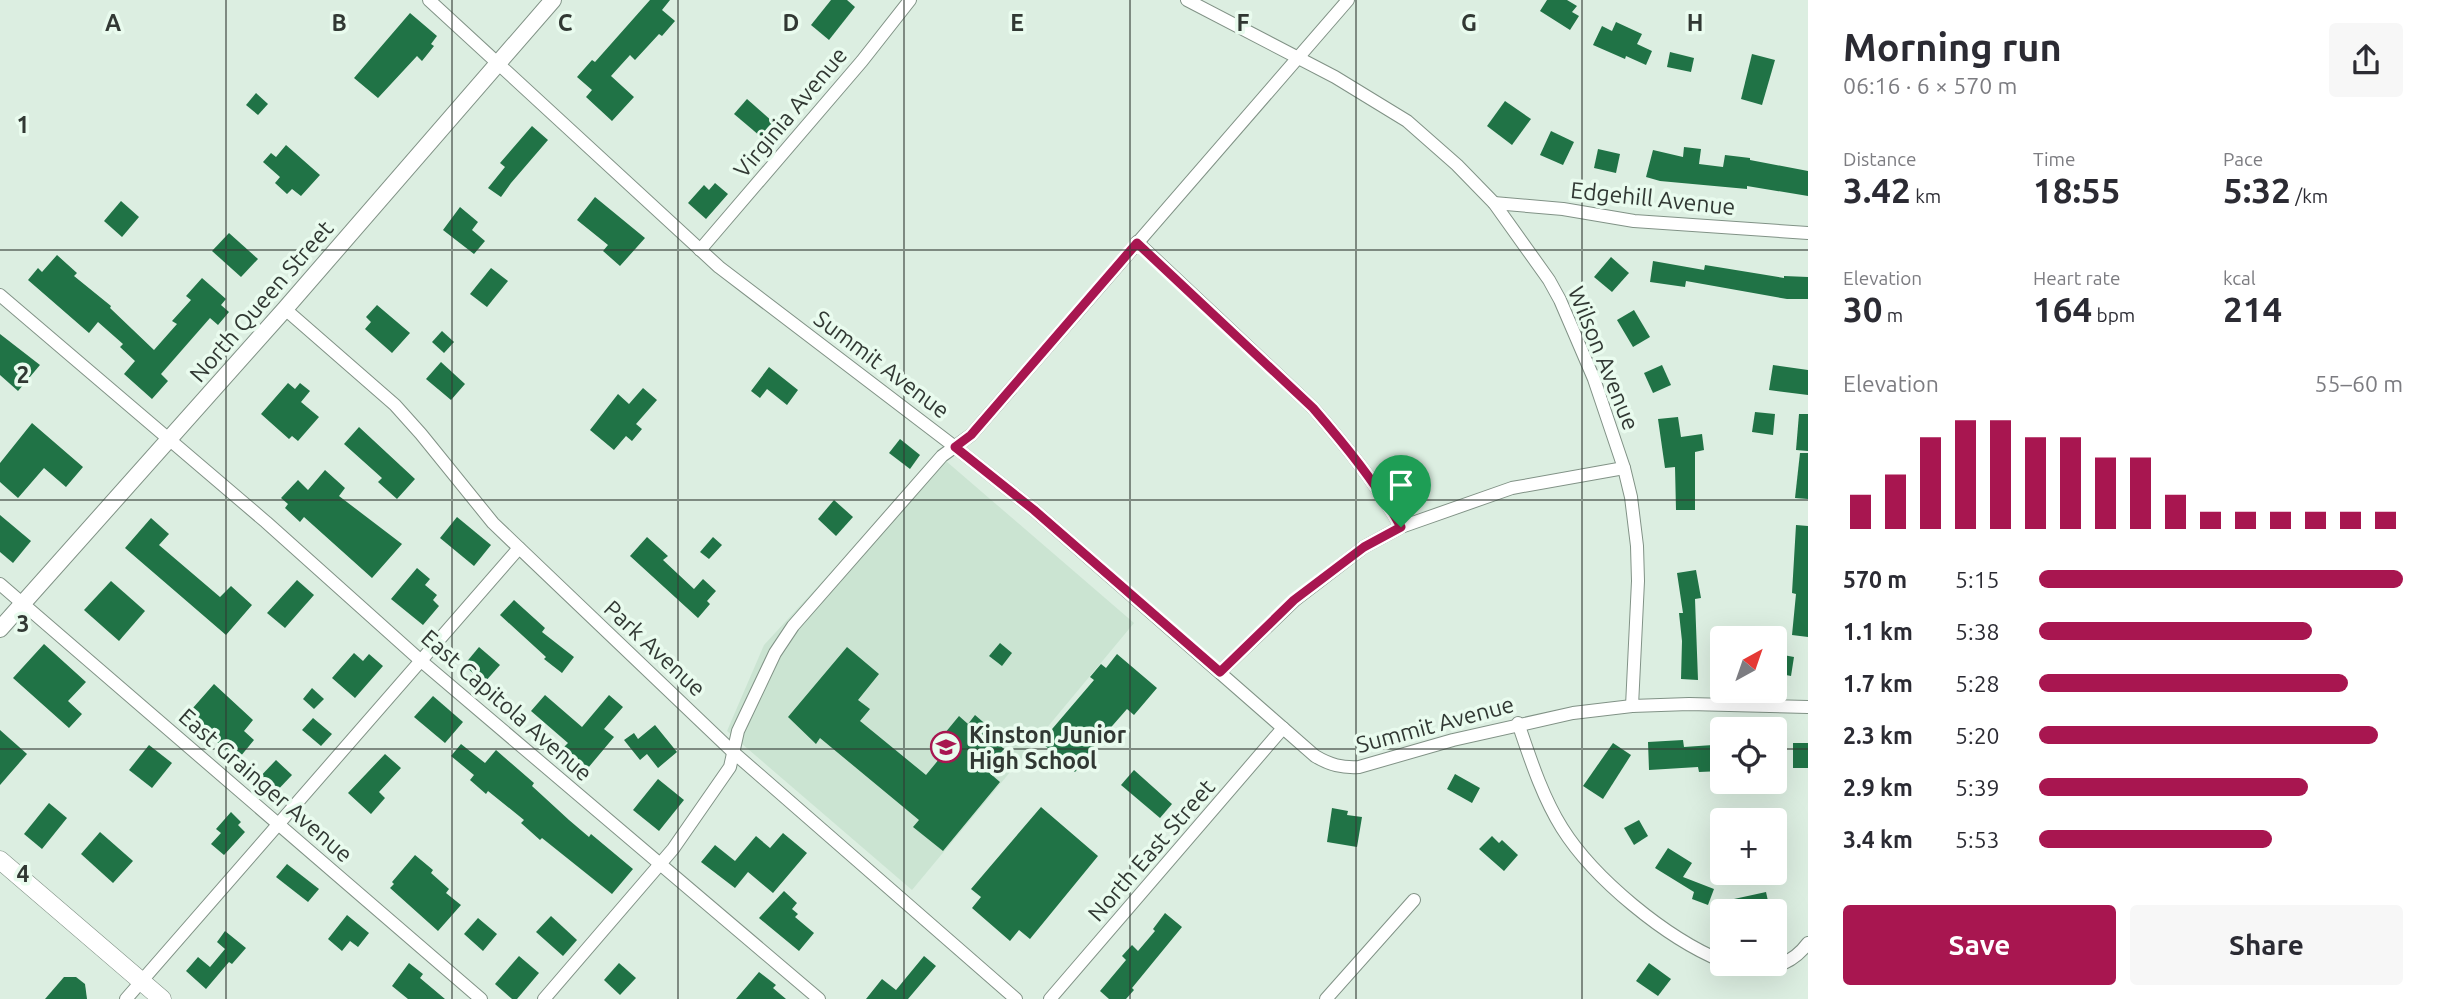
<!DOCTYPE html>
<meta charset="utf-8">
<style>
:root{--surface:#fff;--page:#f7f7f7;--text:#2b2b33;--muted:#7c7c81;--accent:#a81650}
body{margin:0;font-family:Ubuntu,sans-serif;background:var(--page);color:var(--text);height:100vh;display:flex;flex-direction:column;font-size:26px;white-space:nowrap}
*{box-sizing:border-box;margin:0}
p{font-size:23px;color:var(--muted)}
.icon{flex:none;width:38px;height:38px;fill:none;stroke:currentColor;stroke-width:2;stroke-linecap:round;stroke-linejoin:round}
.map{position:relative;flex:1;overflow:hidden}
.panel{display:flex;flex-direction:column;background:var(--surface);width:630px}
.panel>*{flex:none}
.needle{width:46px;rotate:40deg}
.fabs{position:absolute;left:1710px;top:626px;display:grid;gap:14px}
.fabs a{display:grid;place-items:center;width:77px;height:77px;border-radius:7px;background:var(--surface);box-shadow:0 7px 28px #0002;font-size:35px}
.pin{position:absolute;display:grid;place-items:center;width:60px;height:60px;color:#fff;margin:-72px -30px;border-radius:50% 50% 50% 0;rotate:-45deg;box-shadow:0 0 7px #0007}
.pin .icon{rotate:45deg}
.round{display:grid;place-items:center;flex:none;width:74px;height:74px;border-radius:7px;background:var(--page)}
.headline{display:flex;align-items:center;justify-content:space-between;height:119px;padding:0 35px}
h1{font-size:38px;font-weight:600;line-height:52px}
.figures{display:grid;grid-template-columns:repeat(3,1fr);gap:10px;height:119px;padding:7px 35px}
.figures div{display:grid;align-content:center}
.figures b{font-size:35px;font-weight:600}
.figures small{font-size:19px;font-weight:400}
.figures p{font-size:19px}
.chart{height:196px;padding:14px 35px}
.chart p{display:flex;justify-content:space-between}
.chart svg{width:100%;height:126px;margin-top:7px;stroke:var(--accent);stroke-width:6}
.primary-button{display:flex;gap:14px;margin-top:auto;padding:14px 35px}
.primary-button a{flex:1;height:80px;border-radius:7px;background:var(--accent);color:#fff;font-size:28px;font-weight:600;line-height:80px;text-align:center}
.primary-button a+a{background:var(--page);color:var(--text)}
ul{padding:0 35px;list-style:none;font-size:23px}
li{display:grid;grid-template-columns:112px 84px 1fr;align-items:center;height:52px}
li i{height:18px;border-radius:9px;background:var(--accent)}
main{display:flex;flex:1;min-height:0}
.map>svg:first-child{display:block}
.built{fill:#cbe4d2}
.building{fill:#207346}
.lines{fill:none;stroke-linecap:round;stroke-linejoin:round}
.minor-casing{stroke:#819286;stroke-width:14}
.secondary-casing{stroke:#819286;stroke-width:18}
.primary-casing{stroke:#819286;stroke-width:19}
.minor{stroke:#fff;stroke-width:12}
.secondary{stroke:#fff;stroke-width:16}
.primary{stroke:#fff;stroke-width:18}
.route-casing{stroke:#fff;stroke-width:14}
.route{stroke:#a81650;stroke-width:9}
.grid{fill:none;stroke:#313833;stroke-width:2;stroke-opacity:0.55}
.labels{text-anchor:middle;dominant-baseline:central;stroke-width:7;stroke-linejoin:round;paint-order:stroke}
.street-label{font-size:23px;fill:#313833;stroke:#e9fbee}
.poi-label{font-size:23px;font-weight:bold;fill:#313833;stroke:#e9fbee;text-anchor:start}
.grid-label{font-size:23px;text-anchor:middle;font-weight:bold;fill:#313833;stroke:#e9fbee;stroke-width:7;stroke-linejoin:round;paint-order:stroke}
</style>
<main>
<div class="map">
<svg width="1808" height="999" viewBox="0 0 1808 999">
<rect width="100%" height="100%" fill="#dceee1"/>
<polygon class="built" points="939,455 1134,623 912,890 727,731 764,645"/>
<g class="building">
<polygon points="650,0 670,0 662,10 675,21 662,36 659,34 635,60 630,55 611,76 634,97 612,121 586,97 592,90 577,77 592,60 595,62"/>
<polygon points="831,0 847,0 855,7 829,40 811,25"/>
<polygon points="1547,0 1567,0 1577,6 1572,12 1579,16 1570,30 1540,11"/>
<polygon points="410,13 437,36 431,44 434,46 422,61 417,56 378,98 354,78"/>
<polygon points="1616,22 1642,34 1637,44 1652,51 1646,65 1626,56 1625,59 1593,45 1602,26 1612,31"/>
<polygon points="1670,52 1694,58 1691,72 1667,67"/>
<polygon points="1752,54 1775,60 1762,105 1741,99"/>
<polygon points="256,93 268,104 258,115 246,105"/>
<polygon points="747,99 773,122 760,136 734,114"/>
<polygon points="1505,101 1531,119 1512,145 1487,126"/>
<polygon points="532,126 548,140 511,183 501,197 488,188 505,167 500,163"/>
<polygon points="1551,131 1574,142 1563,165 1540,155"/>
<polygon points="286,145 320,175 301,196 292,189 287,194 275,183 280,177 263,162 271,153 276,157"/>
<polygon points="1684,147 1701,149 1699,164 1723,167 1725,155 1750,158 1750,160 1808,171 1808,196 1747,186 1747,189 1660,181 1646,177 1653,150 1683,157"/>
<polygon points="1598,149 1620,154 1616,173 1594,168"/>
<polygon points="715,183 728,194 706,219 688,203 704,185 709,190"/>
<polygon points="595,197 645,238 620,266 603,251 608,245 577,220"/>
<polygon points="121,201 139,217 122,237 104,221"/>
<polygon points="460,207 478,222 472,230 485,241 474,254 443,230"/>
<polygon points="229,233 258,259 241,277 212,251"/>
<polygon points="57,255 77,273 74,276 111,306 110,308 154,350 177,324 172,321 191,300 186,296 202,278 226,299 221,305 229,312 218,325 210,318 161,374 168,381 152,399 124,374 135,361 120,347 123,344 98,322 89,333 28,280 38,268 42,272"/>
<polygon points="1611,257 1629,273 1612,292 1594,277"/>
<polygon points="1653,261 1704,270 1705,265 1784,278 1784,276 1808,277 1808,299 1787,299 1686,281 1685,287 1650,282"/>
<polygon points="491,268 508,281 487,307 470,294"/>
<polygon points="377,305 410,333 392,353 365,329 371,322 366,317"/>
<polygon points="1634,310 1650,337 1633,347 1617,320"/>
<polygon points="442,331 454,342 444,353 432,342"/>
<polygon points="0,334 40,365 18,391 0,375"/>
<polygon points="441,362 465,384 451,400 426,379"/>
<polygon points="1662,365 1671,385 1653,393 1644,373"/>
<polygon points="1773,365 1808,370 1808,395 1769,390"/>
<polygon points="769,367 798,390 787,405 767,389 760,398 751,391"/>
<polygon points="288,383 295,389 300,383 310,391 301,402 319,417 298,441 292,436 289,439 261,414"/>
<polygon points="643,388 657,400 636,424 642,429 632,441 626,436 614,450 590,430 618,394 629,404"/>
<polygon points="1755,412 1775,414 1773,435 1752,432"/>
<polygon points="1799,414 1808,414 1808,451 1796,450"/>
<polygon points="1678,417 1681,437 1702,434 1704,450 1695,452 1695,510 1676,510 1675,467 1665,468 1658,419"/>
<polygon points="32,423 83,467 66,487 44,468 18,498 0,482 0,463"/>
<polygon points="359,427 415,479 397,499 378,482 382,478 344,444"/>
<polygon points="900,439 920,455 910,469 889,453"/>
<polygon points="1800,453 1808,453 1808,499 1795,498"/>
<polygon points="325,470 345,488 339,496 402,544 372,578 304,517 300,522 285,508 288,504 281,498 298,480 308,490"/>
<polygon points="834,500 853,517 836,536 818,519"/>
<polygon points="0,515 31,541 13,563 0,552"/>
<polygon points="457,517 491,545 474,566 440,538"/>
<polygon points="151,518 169,534 159,545 220,597 231,586 252,605 226,635 125,548"/>
<polygon points="1796,525 1808,526 1808,637 1792,635 1796,594 1792,593"/>
<polygon points="647,537 668,556 663,560 694,589 703,579 716,591 707,601 710,604 698,618 630,556"/>
<polygon points="713,537 722,545 709,559 700,552"/>
<polygon points="417,568 430,579 425,585 437,595 433,600 439,606 423,625 391,599"/>
<polygon points="1696,570 1701,598 1695,599 1698,680 1681,679 1682,641 1679,613 1683,613 1677,573"/>
<polygon points="297,580 314,595 285,628 267,613"/>
<polygon points="111,581 145,611 119,641 84,610"/>
<polygon points="514,600 545,628 542,632 574,657 562,673 544,659 546,657 500,615"/>
<polygon points="1000,643 1012,653 1002,666 989,656"/>
<polygon points="44,644 86,682 68,701 82,714 69,728 13,678"/>
<polygon points="479,647 500,665 484,683 464,665"/>
<polygon points="847,647 879,674 858,700 870,709 860,721 926,775 949,747 940,739 959,716 968,724 975,715 996,733 992,738 1004,749 986,770 1000,782 943,851 913,827 919,820 820,738 816,744 788,717"/>
<polygon points="354,653 363,661 369,654 383,666 355,698 332,678"/>
<polygon points="1117,654 1157,688 1134,715 1127,709 1085,757 1087,759 1075,772 1041,742 1094,680 1090,677 1101,664 1106,668"/>
<polygon points="1778,654 1794,657 1791,676 1775,673"/>
<polygon points="214,684 253,720 244,731 254,740 240,757 231,749 229,752 202,730 200,733 189,723 197,714 192,709"/>
<polygon points="312,688 324,699 314,709 303,699"/>
<polygon points="545,695 582,727 609,695 623,707 604,729 614,737 588,768 564,747 568,743 531,711"/>
<polygon points="433,696 463,722 445,743 414,717"/>
<polygon points="313,718 332,734 321,746 302,730"/>
<polygon points="655,725 677,752 658,768 647,754 640,760 624,740 634,733 638,739"/>
<polygon points="0,730 27,754 0,785"/>
<polygon points="1683,740 1684,747 1713,745 1713,749 1722,749 1722,771 1699,772 1698,767 1649,770 1648,742"/>
<polygon points="1613,743 1631,755 1603,799 1583,786"/>
<rect x="1793" y="743" width="15" height="25"/>
<polygon points="461,744 485,763 496,750 534,783 532,786 569,820 589,837 591,834 633,869 612,894 542,838 540,840 521,823 524,820 488,791 486,794 470,780 474,775 451,756"/>
<polygon points="149,745 172,763 152,788 129,770"/>
<polygon points="385,754 401,768 379,792 385,798 371,814 348,793"/>
<polygon points="276,760 292,775 272,796 256,781"/>
<polygon points="1134,770 1172,804 1160,818 1121,785"/>
<polygon points="1455,774 1480,788 1472,803 1447,789"/>
<polygon points="658,779 684,800 659,831 633,810"/>
<polygon points="49,803 67,818 42,849 24,834"/>
<polygon points="1041,807 1098,856 1030,939 1019,930 1010,941 972,908 981,897 971,889"/>
<polygon points="1332,808 1348,811 1347,815 1362,817 1357,847 1327,842"/>
<polygon points="231,812 241,822 238,825 245,832 224,855 211,844 221,833 216,829"/>
<polygon points="1639,820 1648,836 1634,845 1624,828"/>
<polygon points="100,832 133,861 113,883 81,854"/>
<polygon points="783,833 807,853 773,893 748,872 735,888 701,862 715,845 735,861 756,836 770,848"/>
<polygon points="1492,836 1499,843 1502,840 1518,855 1504,871 1479,849"/>
<polygon points="1668,848 1692,863 1683,877 1714,889 1708,905 1692,899 1694,892 1655,868"/>
<polygon points="415,855 433,870 431,873 449,889 446,893 461,905 438,931 390,888 394,884 392,882"/>
<polygon points="287,864 319,889 308,902 276,877"/>
<polygon points="784,891 797,903 792,909 798,914 795,917 814,933 799,951 759,918"/>
<polygon points="1766,892 1770,910 1737,912 1734,899"/>
<polygon points="1165,913 1182,927 1132,988 1134,990 1126,999 1109,999 1100,991 1126,960 1122,956 1132,945 1138,951 1155,931 1153,929"/>
<polygon points="347,915 369,933 358,947 350,941 342,951 328,939"/>
<polygon points="551,916 577,940 563,956 536,932"/>
<polygon points="478,918 497,934 483,951 464,934"/>
<polygon points="225,931 246,948 232,964 229,962 206,989 186,971 198,957 210,967 225,949 217,942"/>
<polygon points="519,956 539,973 517,999 512,999 495,984"/>
<polygon points="924,956 936,966 908,999 866,999 882,979 896,990"/>
<polygon points="409,963 423,974 420,978 445,999 408,999 392,986"/>
<polygon points="619,963 636,978 620,995 604,980"/>
<polygon points="1649,963 1671,979 1658,996 1636,981"/>
<polygon points="759,972 776,985 773,988 786,999 736,999"/>
<polygon points="64,977 76,977 85,984 87,999 45,999"/>
</g>
<g class="lines">
<g class="minor-casing">
<g id="minor">
<path d="M429 0 719 267 955 447 1034 510 1315 756C1330 765 1342 768 1359 767L1453 740 1573 713 1632 706 1689 704 1808 707"/>
<polyline points="1187,0 1335,77 1407,121 1457,165 1494,203 1549,280 1560,300 1594,379 1624,468 1631,497 1637,546 1638,581 1632,706"/>
<polyline points="1494,203 1563,209 1634,221 1808,233"/>
<path d="M1137 242 1313 408C1345 445 1377 484 1401 527"/>
<polyline points="700,250 862,61 910,0"/>
<polyline points="0,295 266,522 420,660 819,999"/>
<polyline points="285,309 395,405 421,434 493,523 733,752 1016,999"/>
<polyline points="0,584 481,999"/>
<polyline points="1220,672 1295,600 1364,547 1401,527 1512,488 1624,468"/>
<path d="M1518 723C1530 758 1542 796 1562 828 1594 879 1666 938 1722 961"/>
<path d="M1732 964C1761 972 1789 969 1808 943"/>
<polyline points="126,999 519,548"/>
<polyline points="544,999 673,849 730,767 738,731 775,653 793,626 942,456 971,435 1348,0"/>
<polyline points="1050,999 1283,728"/>
<polyline points="1326,999 1414,900"/>
</g>
</g>
<g class="secondary-casing">
<polyline id="secondary" points="0,629 285,309 553,0"/>
</g>
<g class="primary-casing">
<polyline id="primary" points="0,860 162,999"/>
</g>
<use href="#minor" class="minor"/>
<use href="#secondary" class="secondary"/>
<use href="#primary" class="primary"/>
</g>
<g class="lines">
<g class="route-casing">
<path id="route" d="M1137 243 1313 408C1345 445 1377 484 1401 527L1364 547 1294 600 1220 672 1034 510 955 447 971 435Z"/>
</g>
<use href="#route" class="route"/>
</g>
<path class="grid" d="M226 0V999M452 0V999M678 0V999M904 0V999M1130 0V999M1356 0V999M1582 0V999M0 250H1808M0 500H1808M0 749H1722M1774 749H1808"/>
<defs>
<g id="school-ring" transform="scale(1.575)"><circle r="9.5" fill="#e9fbee" stroke="#a81650" stroke-width="1.5"/><path d="M0-5L7-2L0 1L-7-2ZM-4 1L0 2.5L4 1V4Q0 6-4 4Z" fill="#a81650"/></g>
</defs>
<g fill-rule="evenodd">
<use href="#school-ring" x="946" y="747"/>
</g>
<g class="labels">
<g class="street-label">
<text transform="translate(790 112) rotate(-50)">Virginia Avenue</text>
<text transform="translate(1653 198) rotate(6)">Edgehill Avenue</text>
<text transform="translate(261 301) rotate(-49)">North Queen Street</text>
<text transform="translate(1604 358) rotate(68)">Wilson Avenue</text>
<text transform="translate(882 364) rotate(37)">Summit Avenue</text>
<text transform="translate(655 648) rotate(43)">Park Avenue</text>
<text transform="translate(507 705) rotate(41)">East Capitola Avenue</text>
<text transform="translate(1435 724) rotate(-15)">Summit Avenue</text>
<text transform="translate(266 785) rotate(41)">East Grainger Avenue</text>
<text transform="translate(1151 850) rotate(-49)">North East Street</text>
</g>
<g class="poi-label">
<text x="969" y="734">Kinston Junior<tspan x="969" dy="26">High School</tspan></text>
</g>
</g>
<g class="grid-label">
<text x="113" y="31">A</text>
<text x="339" y="31">B</text>
<text x="565" y="31">C</text>
<text x="791" y="31">D</text>
<text x="1017" y="31">E</text>
<text x="1243" y="31">F</text>
<text x="1469" y="31">G</text>
<text x="1695" y="31">H</text>
<text x="23" y="133">1</text>
<text x="23" y="383">2</text>
<text x="23" y="632">3</text>
<text x="23" y="882">4</text>
</g>
</svg>
<div class="fabs">
<a><svg class="needle" viewBox="-14 -14 28 28"><path d="M0-13l5 13h-10z" fill="#e53935"/><path d="M0 13l5-13h-10z" fill="#7c7c81"/></svg></a>
<a><svg class="icon" aria-label="locate" viewBox="0 0 24 24"><circle cx="12" cy="12" r="6"/><path d="M12 2v4M12 18v4M2 12h4M18 12h4"/></svg></a>
<a>+</a>
<a>−</a>
</div>
<div class="pin" style="left:1401px;top:527px;background:#1e9e55"><svg class="icon" aria-label="arrive" viewBox="0 0 24 24"><path d="M6 21V4h12l-3 4 3 4H6"/></svg></div>
</div>
<section class="panel">
<div class="headline"><div><h1>Morning run</h1><p>06:16 · 6 × 570 m</p></div><a class="round"><svg class="icon" aria-label="share" viewBox="0 0 24 24"><path d="M12 15V3M7 8l5-5 5 5M5 13v7h14v-7"/></svg></a></div>
<div class="figures">
<div><p>Distance</p><b>3.42<small> km</small></b></div>
<div><p>Time</p><b>18:55</b></div>
<div><p>Pace</p><b>5:32<small> /km</small></b></div>
</div>
<div class="figures">
<div><p>Elevation</p><b>30<small> m</small></b></div>
<div><p>Heart rate</p><b>164<small> bpm</small></b></div>
<div><p>kcal</p><b>214</b></div>
</div>
<div class="chart"><p><span>Elevation</span>55–60 m</p>
<svg viewBox="0 0 160 44" preserveAspectRatio="none"><path d="M5 44V32M15 44V25M25 44V12M35 44V6M45 44V6M55 44V12M65 44V12M75 44V19M85 44V19M95 44V32M105 44V38M115 44V38M125 44V38M135 44V38M145 44V38M155 44V38"/></svg>
</div>
<ul>
<li><b>570 m</b>5:15<i style="width:100%"></i></li>
<li><b>1.1 km</b>5:38<i style="width:75%"></i></li>
<li><b>1.7 km</b>5:28<i style="width:85%"></i></li>
<li><b>2.3 km</b>5:20<i style="width:93%"></i></li>
<li><b>2.9 km</b>5:39<i style="width:74%"></i></li>
<li><b>3.4 km</b>5:53<i style="width:64%"></i></li>
</ul>
<div class="primary-button"><a>Save</a><a>Share</a></div>
</section>
</main>
